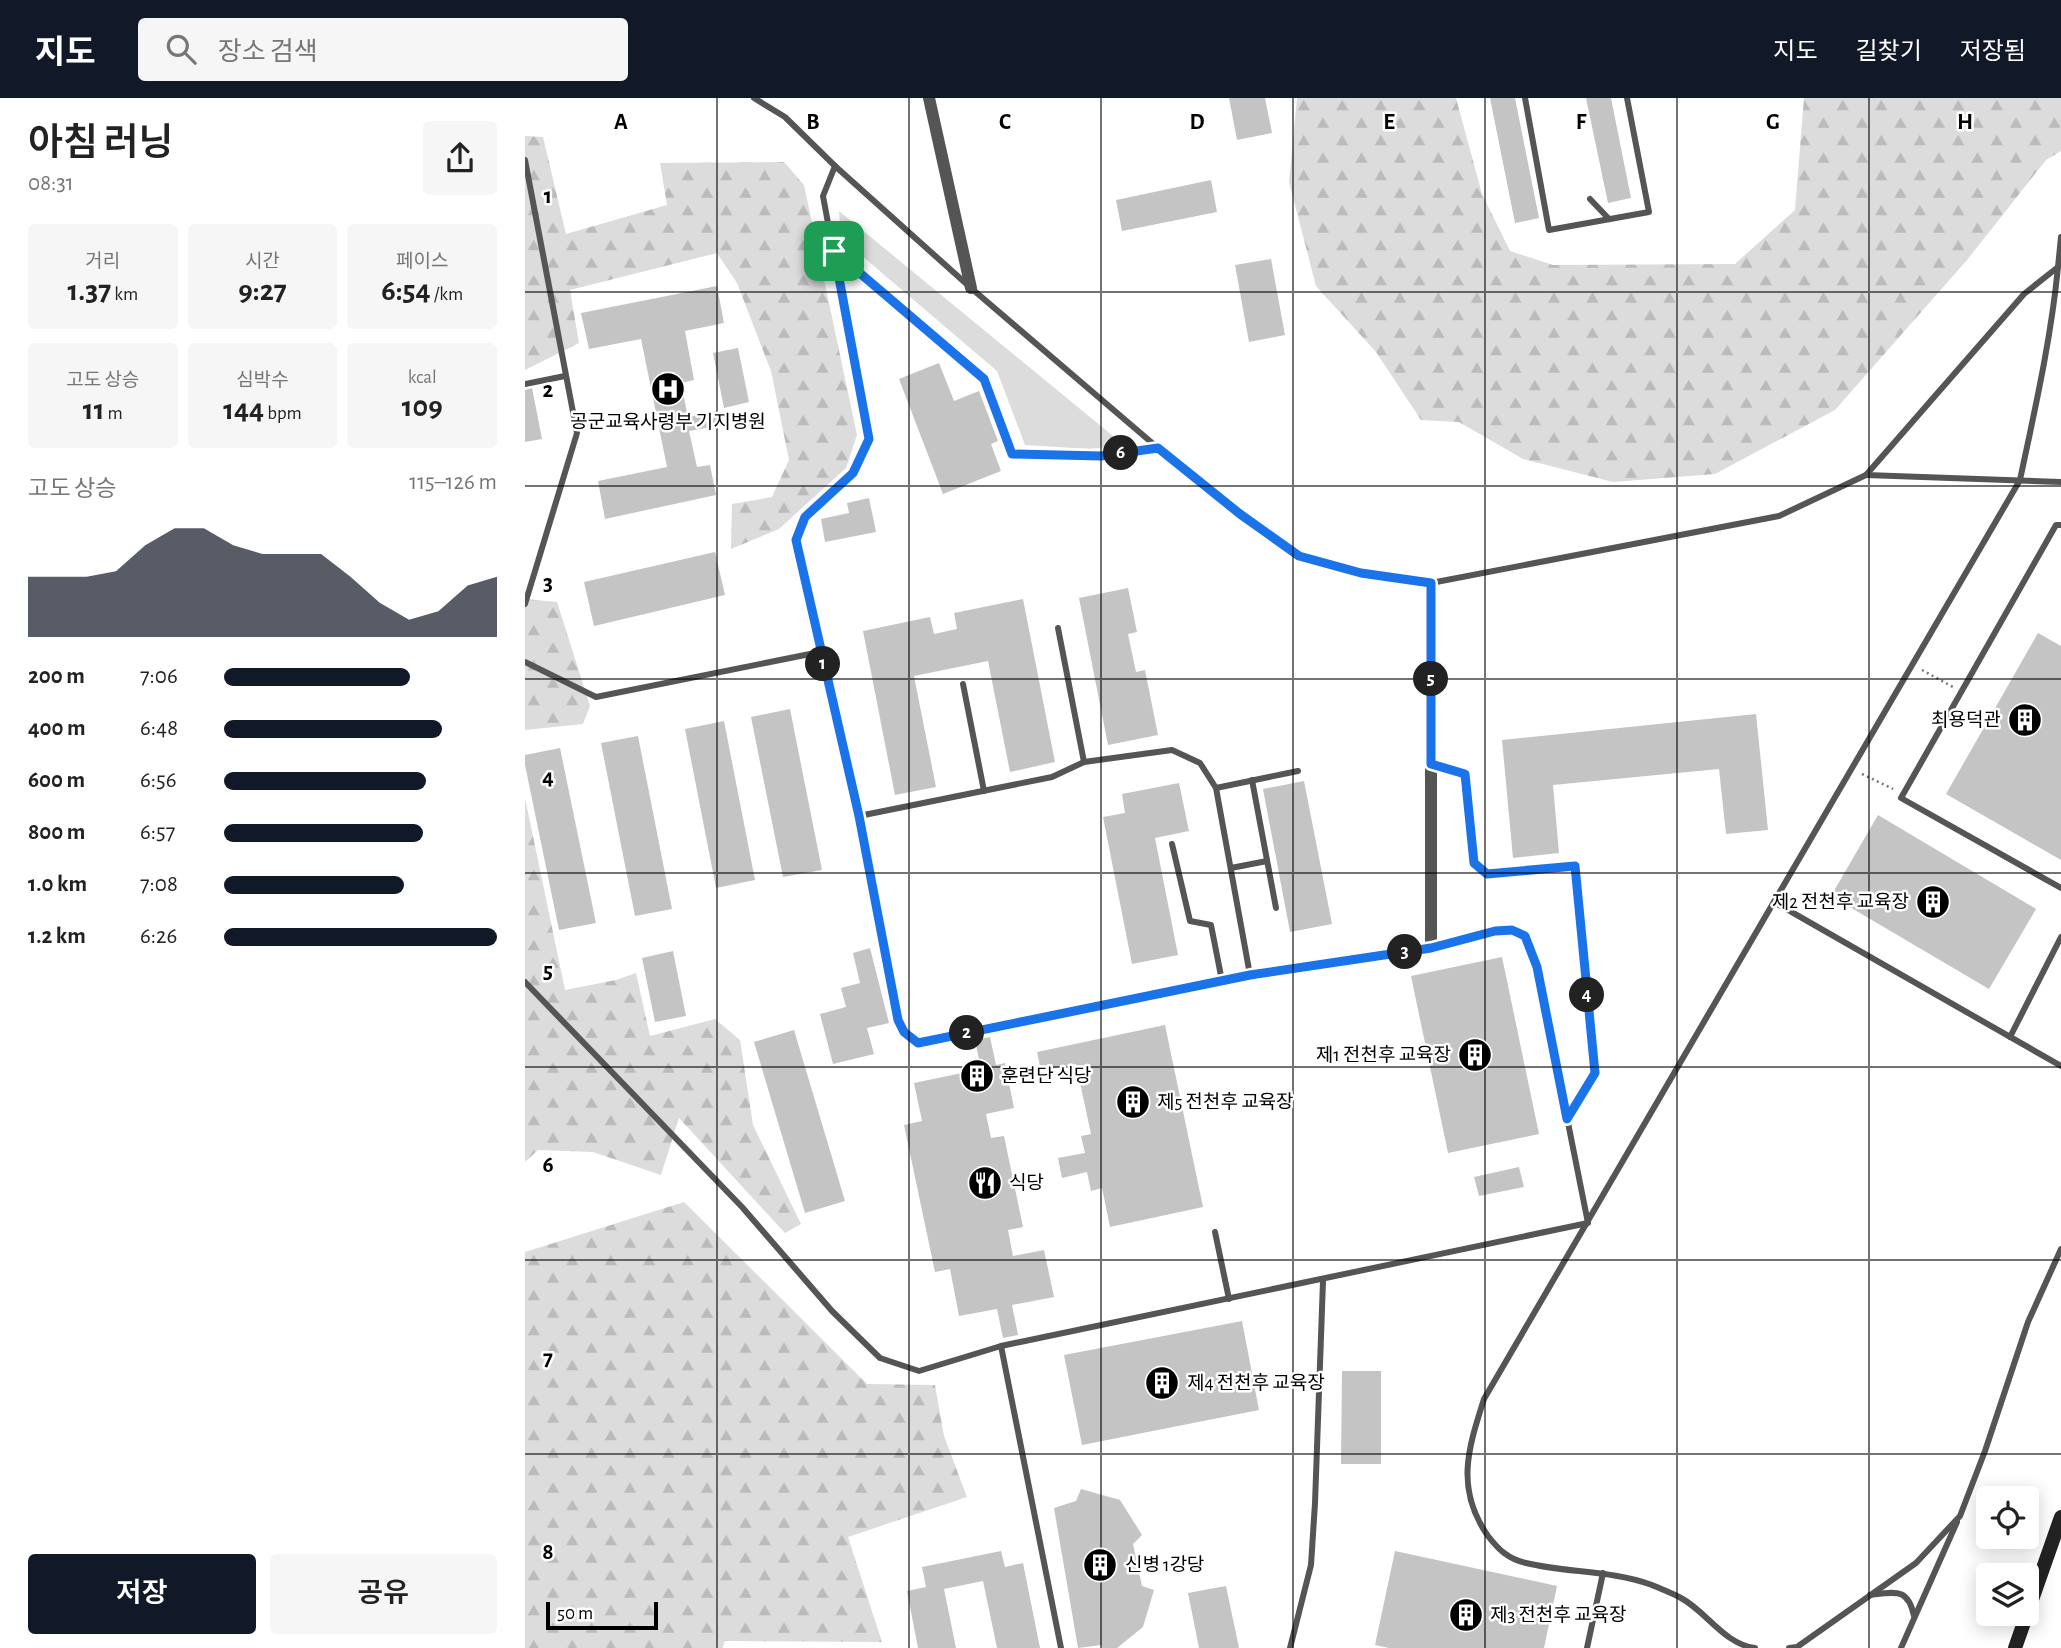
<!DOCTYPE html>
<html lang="ko">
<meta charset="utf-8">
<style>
:root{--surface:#fff;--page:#f6f6f6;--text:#222;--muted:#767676;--accent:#111827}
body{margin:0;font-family:"Alegreya Sans","Noto Sans KR",sans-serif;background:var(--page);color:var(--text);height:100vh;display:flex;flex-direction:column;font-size:26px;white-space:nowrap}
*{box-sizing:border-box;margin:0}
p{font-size:23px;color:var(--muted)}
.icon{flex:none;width:38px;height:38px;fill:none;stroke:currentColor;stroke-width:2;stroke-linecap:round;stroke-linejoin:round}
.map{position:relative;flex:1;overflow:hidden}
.panel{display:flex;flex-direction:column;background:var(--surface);width:525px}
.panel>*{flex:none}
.fabs{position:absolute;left:1451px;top:1388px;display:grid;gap:14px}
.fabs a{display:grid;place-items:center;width:63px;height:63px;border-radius:7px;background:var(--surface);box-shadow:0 4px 18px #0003;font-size:35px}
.scale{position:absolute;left:21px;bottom:18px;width:112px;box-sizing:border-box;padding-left:7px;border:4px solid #000;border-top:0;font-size:19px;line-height:24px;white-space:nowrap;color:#000;-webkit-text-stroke:5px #fff;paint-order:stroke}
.pin{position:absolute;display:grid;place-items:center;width:60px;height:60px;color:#fff;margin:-30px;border-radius:14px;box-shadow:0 4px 10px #0006}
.km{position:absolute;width:35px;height:35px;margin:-18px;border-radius:50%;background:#222;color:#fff;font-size:19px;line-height:35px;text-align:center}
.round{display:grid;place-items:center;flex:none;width:74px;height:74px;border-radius:7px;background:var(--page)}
.summary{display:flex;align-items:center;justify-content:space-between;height:119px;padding:0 28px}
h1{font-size:38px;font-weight:600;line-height:52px}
.figures{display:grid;grid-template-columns:repeat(3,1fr);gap:10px;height:119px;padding:7px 28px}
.figures div{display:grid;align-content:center;border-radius:7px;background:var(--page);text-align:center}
.figures b{font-size:30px;font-weight:600}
.figures small{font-size:19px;font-weight:400}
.figures p{font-size:19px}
.chart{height:196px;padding:14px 28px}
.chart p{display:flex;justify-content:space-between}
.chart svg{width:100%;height:126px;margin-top:7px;fill:var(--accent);opacity:.7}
.button{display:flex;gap:14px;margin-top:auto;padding:14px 28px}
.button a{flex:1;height:80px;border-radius:7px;background:var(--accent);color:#fff;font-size:28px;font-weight:600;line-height:80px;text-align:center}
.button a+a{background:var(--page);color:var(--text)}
ul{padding:0 28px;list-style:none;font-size:23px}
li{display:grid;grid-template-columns:112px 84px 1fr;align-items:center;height:52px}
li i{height:18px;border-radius:9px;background:var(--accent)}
header{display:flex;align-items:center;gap:42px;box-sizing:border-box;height:98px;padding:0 35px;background:var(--accent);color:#fff}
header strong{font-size:33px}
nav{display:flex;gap:38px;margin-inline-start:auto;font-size:24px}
.search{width:490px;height:63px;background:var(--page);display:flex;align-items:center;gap:18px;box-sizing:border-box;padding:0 24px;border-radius:7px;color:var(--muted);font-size:26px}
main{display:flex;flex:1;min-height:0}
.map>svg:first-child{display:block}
.grass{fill:#dcdcdc}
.forest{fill:url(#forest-firs)}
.building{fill:#c4c4c4}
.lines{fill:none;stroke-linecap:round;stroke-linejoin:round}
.path{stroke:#777;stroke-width:2.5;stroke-dasharray:2 3.5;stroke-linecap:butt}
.lane{stroke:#555;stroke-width:6}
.street{stroke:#555;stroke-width:12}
.secondary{stroke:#222;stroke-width:14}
.route-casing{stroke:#fff;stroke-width:14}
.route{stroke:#1a73e8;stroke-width:9}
.grid{fill:none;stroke:#000;stroke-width:2;stroke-opacity:0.55}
.labels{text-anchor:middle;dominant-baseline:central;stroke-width:5;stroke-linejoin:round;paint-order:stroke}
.poi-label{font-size:19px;fill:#000;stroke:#fff;text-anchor:start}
.grid-label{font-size:23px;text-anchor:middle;font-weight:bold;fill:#000;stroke:#fff;stroke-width:5;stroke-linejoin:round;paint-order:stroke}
</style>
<header>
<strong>지도</strong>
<div class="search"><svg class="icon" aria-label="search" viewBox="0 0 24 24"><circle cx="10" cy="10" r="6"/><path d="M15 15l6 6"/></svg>장소 검색</div>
<nav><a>지도</a><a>길찾기</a><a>저장됨</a></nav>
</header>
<main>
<section class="panel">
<div class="summary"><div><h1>아침 러닝</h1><p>08:31</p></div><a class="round"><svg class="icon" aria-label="share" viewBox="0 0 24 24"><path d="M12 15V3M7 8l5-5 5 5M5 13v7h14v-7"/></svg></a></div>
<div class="figures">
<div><p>거리</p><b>1.37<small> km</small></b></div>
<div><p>시간</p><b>9:27</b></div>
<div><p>페이스</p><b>6:54<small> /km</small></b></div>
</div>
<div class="figures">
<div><p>고도 상승</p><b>11<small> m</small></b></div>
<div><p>심박수</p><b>144<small> bpm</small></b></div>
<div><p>kcal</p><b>109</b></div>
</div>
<div class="chart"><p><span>고도 상승</span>115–126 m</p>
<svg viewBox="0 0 160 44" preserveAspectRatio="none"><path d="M0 44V23L10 23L20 23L30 21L40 12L50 6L60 6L70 12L80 15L90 15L100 15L110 23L120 32L130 38L140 35L150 26L160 23V44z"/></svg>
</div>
<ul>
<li><b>200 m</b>7:06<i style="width:68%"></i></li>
<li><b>400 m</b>6:48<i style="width:80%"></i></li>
<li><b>600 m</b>6:56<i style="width:74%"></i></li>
<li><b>800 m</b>6:57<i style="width:73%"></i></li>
<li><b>1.0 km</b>7:08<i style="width:66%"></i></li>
<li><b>1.2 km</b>6:26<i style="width:100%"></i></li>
</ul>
<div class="button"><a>저장</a><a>공유</a></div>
</section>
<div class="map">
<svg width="1536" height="1550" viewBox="0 0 1536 1550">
<defs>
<pattern id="forest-firs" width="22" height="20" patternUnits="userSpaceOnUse" patternTransform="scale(1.75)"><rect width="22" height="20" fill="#dcdcdc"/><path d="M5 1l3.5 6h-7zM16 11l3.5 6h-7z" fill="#bbb"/></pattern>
</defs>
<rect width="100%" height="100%" fill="#fff"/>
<polygon class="grass" points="314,113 599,347 565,351 500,347 472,273 316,140"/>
<g class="forest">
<polygon points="772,0 931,0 957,96 985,153 1028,167 1210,166 1270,112 1279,0 1536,0 1536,53 1521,62 1442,162 1310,312 1190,376 1088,384 998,361 934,324 896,322 851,254 791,188 764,84"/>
<polygon points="0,38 18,39 41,136 142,107 135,65 259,64 279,87 332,337 321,370 254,431 206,451 207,406 247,399 264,362 246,273 212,185 192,155 45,192 54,245 0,272"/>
<polygon points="0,501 32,504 65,608 58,626 0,632"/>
<polygon points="0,700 40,892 91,882 111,875 125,938 190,921 215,942 228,1027 276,1126 260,1135 154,1020 136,1077 68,1054 13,1052 0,1064"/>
<polygon points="159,1104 342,1286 410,1287 419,1338 442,1399 323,1439 357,1544 200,1543 197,1550 0,1550 0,1154"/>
</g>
<g class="building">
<polygon points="704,0 740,0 747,35 712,42"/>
<polygon points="965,0 990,0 1014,120 990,125"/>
<polygon points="1061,0 1086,0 1106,100 1083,105"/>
<polygon points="686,82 692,114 597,133 591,102"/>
<polygon points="746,161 760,237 724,244 710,167"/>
<polygon points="192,188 199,225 160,233 169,282 156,285 163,319 192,313 194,322 192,328 164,333 172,369 185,367 191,397 80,421 73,383 142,369 116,241 64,251 56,215"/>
<polygon points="213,250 224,304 199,310 188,255"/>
<polygon points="414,265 429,303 454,293 473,343 466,346 476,373 418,396 374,281"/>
<polygon points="7,290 17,341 0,344 0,292"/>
<polygon points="344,400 351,434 300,444 296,421 324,415 322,405"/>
<polygon points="190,454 200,497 69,528 59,484"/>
<polygon points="603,490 612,534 603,536 611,574 620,572 633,637 583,647 554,500"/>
<polygon points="498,501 530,664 485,674 463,563 389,578 411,689 370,697 338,533 405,519 409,536 432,531 429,515"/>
<polygon points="1513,535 1536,548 1536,762 1421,696"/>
<polygon points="265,611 297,772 258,779 226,619"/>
<polygon points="1231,616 1243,732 1201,736 1194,671 1028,687 1034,755 988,760 977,642"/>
<polygon points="199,623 230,782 191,790 160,631"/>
<polygon points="113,638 147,811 110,818 76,645"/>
<polygon points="35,650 71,825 34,832 0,667 0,657"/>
<polygon points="779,683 807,826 765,834 738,691"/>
<polygon points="654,685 664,733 630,740 653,857 607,866 578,719 600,715 597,696"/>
<polygon points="1353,717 1511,811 1464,891 1306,798"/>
<polygon points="345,850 364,925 342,930 349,956 308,966 295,916 321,909 316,890 335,885 328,855"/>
<polygon points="148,853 161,918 130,924 117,860"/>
<polygon points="977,859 1014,1036 923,1055 886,878"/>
<polygon points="640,927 678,1109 585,1129 577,1090 566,1093 562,1074 537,1080 533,1060 560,1055 556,1038 566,1036 551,966 516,973 512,954"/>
<polygon points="269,932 320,1103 280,1115 229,944"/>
<polygon points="465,939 471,967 480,965 489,1010 461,1016 466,1040 479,1038 498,1129 483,1132 488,1158 519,1152 529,1199 487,1207 493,1237 478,1240 472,1211 434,1218 425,1171 410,1174 379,1027 397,1023 389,985 456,971 450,942"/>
<polygon points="994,1069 999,1089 954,1098 949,1079"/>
<polygon points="717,1223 734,1312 557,1347 539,1257"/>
<polygon points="817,1273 856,1273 856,1366 816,1366"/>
<polygon points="556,1391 595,1402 617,1437 608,1446 617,1488 629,1492 618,1529 592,1550 577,1550 576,1547 553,1550 529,1410 551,1403"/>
<polygon points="476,1453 480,1469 498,1465 515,1550 472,1550 458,1483 419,1491 431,1550 393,1550 382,1493 401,1489 397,1469"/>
<polygon points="870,1453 1032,1488 1019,1550 864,1550 850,1547"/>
<polygon points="701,1488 714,1550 674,1550 663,1495"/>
</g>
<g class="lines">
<g class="path">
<polyline points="1397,572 1428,589"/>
<polyline points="1337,676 1368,691"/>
</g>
<g class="lane">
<polyline points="229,0 260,19 310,68 446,190 633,350 715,416 774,458 836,475 906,485 1254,418 1341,377 1499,196 1533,169 1536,139"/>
<polyline points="1000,0 1024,132 1124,114 1102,0"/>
<polyline points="0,62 52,335 0,506"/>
<polyline points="1065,101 1084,121"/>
<polyline points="309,153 459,281 487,356 576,358 633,350"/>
<polyline points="0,286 40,278"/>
<polyline points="1341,377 1536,384"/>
<polyline points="1536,427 1531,427 1376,700 1536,790"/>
<polyline points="533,530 559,664 647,652 675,665 691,690 725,877"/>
<polyline points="0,564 71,599 295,554"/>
<polyline points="438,586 459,693"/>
<polyline points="907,666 940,676 949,766 962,776 1050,768 1070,975 1042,1021"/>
<polyline points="727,682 751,810"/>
<polyline points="691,690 773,673"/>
<polyline points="334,718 527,679 559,664"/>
<polyline points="647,746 665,823 686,827 697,883"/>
<polyline points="706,770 742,763"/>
<polyline points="1249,804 1536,968"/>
<polyline points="0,884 217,1109 307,1213 355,1260 394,1273 476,1248 1063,1125 1012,869 1000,838 987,832 970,833 906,850 725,877 393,945 379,934 373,922 334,718 271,442 280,419 328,375 343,341 298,98 310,68"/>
<polyline points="1485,939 1536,839"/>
<polyline points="690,1134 704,1201"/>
<polyline points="476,1248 536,1550"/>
<path d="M1345 1497C1370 1494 1383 1489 1389 1518"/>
<polyline points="765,1550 786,1467 790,1405 798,1183"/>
<polyline points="1062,1550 1078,1475"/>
<path d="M1230 1550C1199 1546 1182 1514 1156 1500 1147 1495 1136 1491 1127 1487 1086 1472 1042 1475 1001 1465 983 1461 973 1451 963 1438 930 1391 943 1351 959 1301L1495 382C1510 311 1526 241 1533 169L1536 166"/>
<polyline points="1264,1550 1272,1549 1391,1465 1435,1418 1460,1353 1503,1224 1536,1151"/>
<polyline points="1376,1550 1432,1424"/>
</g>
<g class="street">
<polyline points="404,0 446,190"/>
<polyline points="906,485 906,850"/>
</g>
<polyline class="secondary" points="1490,1550 1536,1419"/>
</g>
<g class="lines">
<g class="route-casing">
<polygon id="route" points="309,153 459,281 487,356 576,358 633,350 715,416 774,458 836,475 906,485 906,666 940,676 949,765 962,776 1050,768 1070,975 1042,1021 1012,869 1000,838 987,832 970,833 906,850 725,877 393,945 379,934 373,922 334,718 271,442 280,419 328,375 344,341"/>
</g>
<use href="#route" class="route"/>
</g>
<path class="grid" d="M192 0V1550M384 0V1550M576 0V1550M768 0V1550M960 0V1550M1152 0V1550M1344 0V1550M0 194H1536M0 388H1536M0 581H1536M0 775H1536M0 969H1536M0 1162H1536M0 1356H1536"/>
<defs>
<g id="hospital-disc" transform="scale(1.75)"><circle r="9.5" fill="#000" stroke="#fff"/><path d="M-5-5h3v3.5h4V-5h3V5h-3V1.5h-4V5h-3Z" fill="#fff"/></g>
<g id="building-disc" transform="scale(1.75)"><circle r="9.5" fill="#000" stroke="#fff"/><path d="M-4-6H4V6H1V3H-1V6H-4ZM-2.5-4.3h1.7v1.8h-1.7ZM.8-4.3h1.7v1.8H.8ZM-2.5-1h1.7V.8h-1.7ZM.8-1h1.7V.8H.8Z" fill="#fff"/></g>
<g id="restaurant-disc" transform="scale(1.75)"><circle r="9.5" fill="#000" stroke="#fff"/><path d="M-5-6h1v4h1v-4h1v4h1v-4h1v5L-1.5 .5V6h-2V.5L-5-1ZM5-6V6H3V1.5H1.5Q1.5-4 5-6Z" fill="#fff"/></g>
</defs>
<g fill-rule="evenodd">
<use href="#hospital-disc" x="143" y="291"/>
<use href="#building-disc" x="1500" y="622"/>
<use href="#building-disc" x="1408" y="804"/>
<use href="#building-disc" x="950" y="957"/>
<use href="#building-disc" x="452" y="978"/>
<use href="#building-disc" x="608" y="1004"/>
<use href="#restaurant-disc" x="460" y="1085"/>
<use href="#building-disc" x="637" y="1285"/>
<use href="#building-disc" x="575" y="1467"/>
<use href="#building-disc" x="941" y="1517"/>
</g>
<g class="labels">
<g class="poi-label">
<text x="143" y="324" text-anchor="middle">공군교육사령부 기지병원</text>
<text x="1476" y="622" text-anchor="end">최용덕관</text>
<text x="1384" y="804" text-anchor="end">제2 전천후 교육장</text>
<text x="926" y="957" text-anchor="end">제1 전천후 교육장</text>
<text x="476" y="978">훈련단 식당</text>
<text x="632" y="1004">제5 전천후 교육장</text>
<text x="484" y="1085">식당</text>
<text x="662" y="1285">제4 전천후 교육장</text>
<text x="600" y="1467">신병 1강당</text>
<text x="965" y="1517">제3 전천후 교육장</text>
</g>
</g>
<g class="grid-label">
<text x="96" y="31">A</text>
<text x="288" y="31">B</text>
<text x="480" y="31">C</text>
<text x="672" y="31">D</text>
<text x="864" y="31">E</text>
<text x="1056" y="31">F</text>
<text x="1248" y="31">G</text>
<text x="1440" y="31">H</text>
<text x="23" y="105">1</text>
<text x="23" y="299">2</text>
<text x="23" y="492">3</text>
<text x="23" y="686">4</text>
<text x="23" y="880">5</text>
<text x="23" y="1074">6</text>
<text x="23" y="1267">7</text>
<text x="23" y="1461">8</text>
</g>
</svg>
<div class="fabs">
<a><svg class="icon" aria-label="locate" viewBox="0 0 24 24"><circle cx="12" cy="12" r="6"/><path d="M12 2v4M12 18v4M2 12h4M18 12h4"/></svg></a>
<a><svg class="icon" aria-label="layers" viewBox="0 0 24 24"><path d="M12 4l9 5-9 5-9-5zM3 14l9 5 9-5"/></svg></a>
</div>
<div class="scale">50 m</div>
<div class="pin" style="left:309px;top:153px;background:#1e9e55"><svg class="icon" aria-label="arrive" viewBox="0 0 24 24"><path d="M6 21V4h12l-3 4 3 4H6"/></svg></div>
<b class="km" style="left:298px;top:566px">1</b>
<b class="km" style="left:442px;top:935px">2</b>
<b class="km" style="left:880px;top:854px">3</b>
<b class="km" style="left:1062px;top:897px">4</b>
<b class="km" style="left:906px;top:581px">5</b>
<b class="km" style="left:596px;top:355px">6</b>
</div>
</main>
